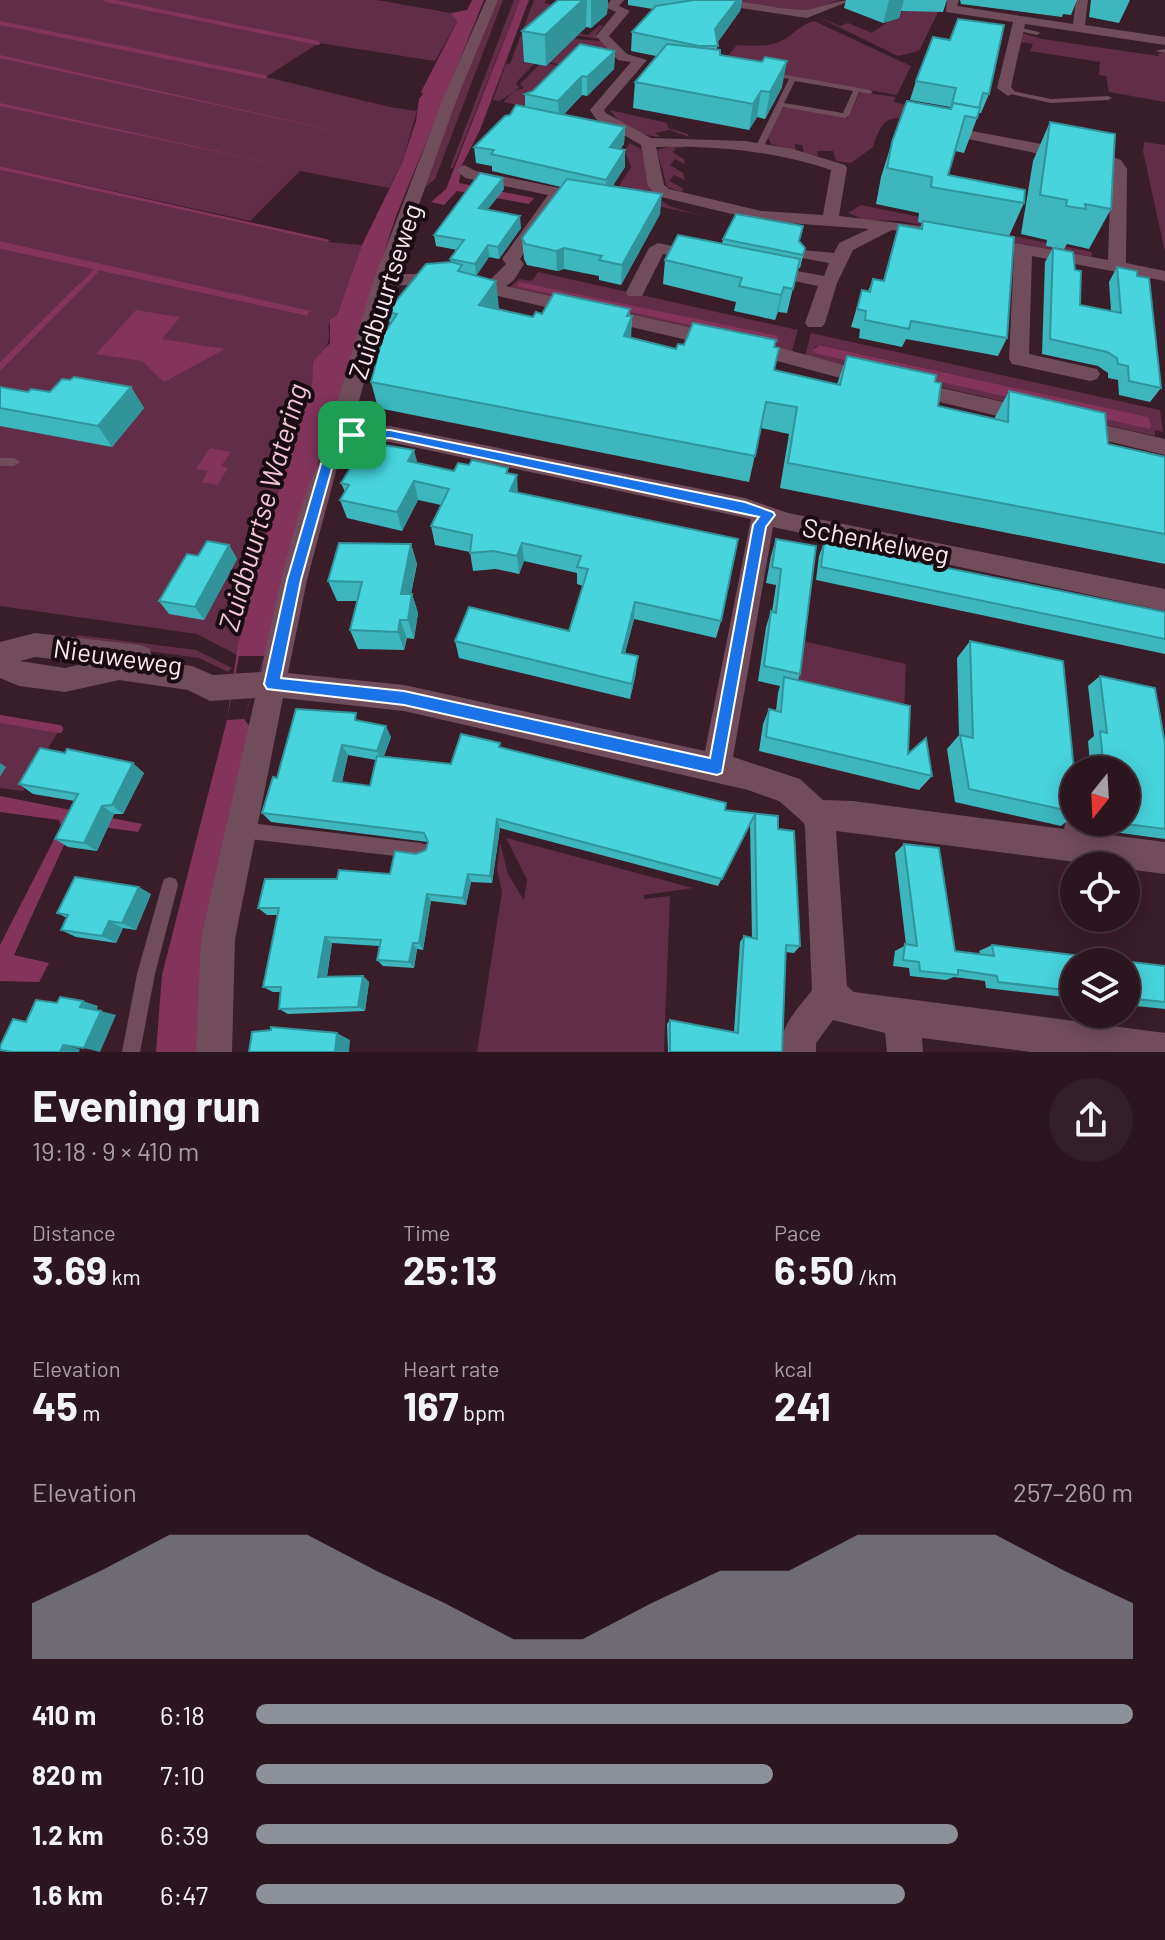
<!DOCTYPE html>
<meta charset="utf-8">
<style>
:root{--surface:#2b161f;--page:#331f28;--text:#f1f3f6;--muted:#a69fa4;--line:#47353d;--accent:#8c9099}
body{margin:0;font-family:Barlow,sans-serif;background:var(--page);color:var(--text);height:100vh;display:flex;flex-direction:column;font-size:30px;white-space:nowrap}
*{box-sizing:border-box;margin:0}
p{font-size:26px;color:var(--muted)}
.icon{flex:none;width:44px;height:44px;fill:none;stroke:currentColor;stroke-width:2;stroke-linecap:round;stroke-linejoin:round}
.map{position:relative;height:1052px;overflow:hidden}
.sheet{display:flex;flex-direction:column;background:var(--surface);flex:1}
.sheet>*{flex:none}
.needle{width:52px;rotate:198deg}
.controls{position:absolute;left:1060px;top:756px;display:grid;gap:16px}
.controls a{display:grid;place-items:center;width:80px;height:80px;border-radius:50%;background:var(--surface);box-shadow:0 4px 20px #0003,0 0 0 2px var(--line);font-size:40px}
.pin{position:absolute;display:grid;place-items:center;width:68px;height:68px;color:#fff;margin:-34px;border-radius:16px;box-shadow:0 4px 12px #0006}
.round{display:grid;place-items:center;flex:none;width:84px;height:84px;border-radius:42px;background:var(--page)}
.summary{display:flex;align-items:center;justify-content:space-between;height:136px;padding:0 32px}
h1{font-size:44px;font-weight:700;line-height:60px}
.metrics{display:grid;grid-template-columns:repeat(3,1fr);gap:12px;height:136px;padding:8px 32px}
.metrics div{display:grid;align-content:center}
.metrics b{font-size:40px;font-weight:700}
.metrics small{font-size:22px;font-weight:400}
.metrics p{font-size:22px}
.chart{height:224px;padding:16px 32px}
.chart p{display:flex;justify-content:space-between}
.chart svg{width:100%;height:144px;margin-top:8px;fill:var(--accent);opacity:.7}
ul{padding:0 32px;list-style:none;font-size:26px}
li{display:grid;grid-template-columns:128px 96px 1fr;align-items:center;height:60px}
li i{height:20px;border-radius:10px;background:var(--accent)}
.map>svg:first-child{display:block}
.green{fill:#622d46;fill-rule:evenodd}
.water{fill:#83345b}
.pier{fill:#391d29}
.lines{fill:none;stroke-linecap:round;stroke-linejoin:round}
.stream-far3{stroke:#83345b;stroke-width:4}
.stream-far2{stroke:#83345b;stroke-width:5}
.stream-far1{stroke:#83345b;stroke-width:6}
.stream{stroke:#83345b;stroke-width:8}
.lane{fill:#714d5c;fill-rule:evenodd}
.street{fill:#714d5c;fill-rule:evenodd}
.wall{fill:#3db6be;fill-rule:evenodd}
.shaded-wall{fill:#32949b}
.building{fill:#47d4dd;stroke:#32949b;stroke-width:2}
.route{fill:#1a73e8;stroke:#fff;stroke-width:2;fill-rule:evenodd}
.labels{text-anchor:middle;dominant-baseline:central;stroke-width:8;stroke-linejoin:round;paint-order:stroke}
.street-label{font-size:26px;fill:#fbe7ee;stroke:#180b11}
.water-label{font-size:28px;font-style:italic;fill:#f4c4d7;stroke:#180b11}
</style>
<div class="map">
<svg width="1165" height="1052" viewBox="0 0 1165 1052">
<rect width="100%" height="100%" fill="#391d29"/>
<g class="green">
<polygon points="0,0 377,0 451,13 457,22 435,61 319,43 266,77 390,107 417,111 402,163 389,188 300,171 250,221 0,166"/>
<polygon points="497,0 503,0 435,179 424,188 469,64"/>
<polygon points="514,0 520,0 453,168 450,168"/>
<path d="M534 0H547L544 3 559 6V30L588 35 600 25 603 26 596 34 598 39 564 33 552 37 601 41 608 48C579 79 564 62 527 58L523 62 534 64 516 83 519 88 500 101 493 100 506 63 510 64Z"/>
<polygon points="724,0 839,0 807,12"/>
<polygon points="940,8 919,51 898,56 818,17 840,26 848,23 872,33 906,9"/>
<path d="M814 21 911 66 897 95 746 69 726 58 737 45C758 46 775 48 792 34 800 28 804 24 814 21Z"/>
<polygon points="1022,33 1042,39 1158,56 1159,53 1165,53 1165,102 1109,92 1106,76 1099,75 1100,62 1030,51 1033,44 1020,42"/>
<polygon points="546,63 567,67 528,107 503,102 514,91 524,88 520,84 540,64"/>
<path d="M860 92 896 97 894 102 933 111 928 123C894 117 884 110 873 147L851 163 836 161 833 151H817L818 156 804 153 802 145 795 144 796 151 771 144 767 135 781 109 787 107 848 118Z"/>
<path d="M610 110 667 123 668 128 688 134 689 137 670 130 655 133 661 137C642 137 617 122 610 110Z"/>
<polygon points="1144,142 1165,145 1165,252 1143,151"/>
<path d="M630 143 641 149C655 206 655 204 711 217L612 197 631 167 626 154H622Z"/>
<polygon points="674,145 688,149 673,147 676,149 672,152 684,159 685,164 675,159 670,165 683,173 685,180 674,175 669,181 683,188 682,192 667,187 657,150"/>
<path d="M0 170 327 242 362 245 337 315 328 326C335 349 310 361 312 384L272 512 238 644 239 656 197 634 0 606V249L307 316 311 312 0 241Z"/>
<polygon points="861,205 1092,252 1092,257 900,221 865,220 848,213"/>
<polygon points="538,272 798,330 791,354 510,287 519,279 532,281"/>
<path d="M811 333 1160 410 1163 432 1155 430V436L805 356ZM820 345 1147 417 1151 424 1149 428 817 354 814 347Z"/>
<polygon points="78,635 196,650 232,668 228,672 199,658 74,641"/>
<polygon points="802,641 906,664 904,711 798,686"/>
<polygon points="0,721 58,732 23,791 0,788"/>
<polygon points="506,838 693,888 644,895 644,899 670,896 664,1052 477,1052 502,891 497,870 500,843 508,874 524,900 527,880"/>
</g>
<g class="water">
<polygon points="472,0 484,0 396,216 372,289 282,580 270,640 244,719 250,727 197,1052 156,1052 162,975 227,720 238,644 272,512 312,384 313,362 330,343 330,320 337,315 362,245 402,163 416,121 419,99 423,94 421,92 457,22 451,13 467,10"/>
<polygon points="520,0 529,0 480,130 462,165 459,183 534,198 529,204 457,191 444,205 431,202 446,189"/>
<polygon points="0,55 381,141 0,58"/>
<polygon points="0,103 284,166 33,113 0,106"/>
<polygon points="0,166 330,240 327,242 0,170"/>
<polygon points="0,241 311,311 307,316 0,249"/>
<polygon points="519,282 778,336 779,342 773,344 516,286"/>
<polygon points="136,310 180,317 162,339 225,349 164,382 142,361 96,354"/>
<polygon points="819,345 1148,417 1151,424 1150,429 817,354 813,350"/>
<polygon points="210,448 231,452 221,466 228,468 217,485 202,482 208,471 196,469"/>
<polygon points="0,796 142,824 138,832 74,823 14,955 49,963 39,982 0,981 0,945 61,826 59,820 0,812"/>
</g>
<polygon class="pier" points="239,656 264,656 244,719 227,720"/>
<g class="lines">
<g class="stream-far3">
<polyline points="106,0 318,43"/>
<polyline points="0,23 265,77"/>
</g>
<polyline class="stream-far2" points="78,289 96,271"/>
<polyline class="stream-far1" points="0,367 80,287"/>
<polyline class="stream" points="0,719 59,729"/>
<g class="lane">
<polygon points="1017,27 1039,32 1040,33 1037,35 1015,30 1014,29"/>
<polygon points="1165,49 1165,53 1155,51"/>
<path d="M770 72 870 90 873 92 870 94 859 92 849 116 845 118 783 107 763 148 759 150 755 148 789 79 768 75V73ZM795 81 853 91 843 113 784 103Z"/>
<polygon points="1008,90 1051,99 1108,96 1112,98 1108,100 1051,103 1006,93 1006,91"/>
<polygon points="0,458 14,458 20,462 14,466 0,466"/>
<polygon points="242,822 421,843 427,845 429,851 427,857 421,859 242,838 237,835 234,830 237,825"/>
<polygon points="170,877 176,879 178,885 155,974 140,1052 122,1052 137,974 162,885 164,879"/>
</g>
<g class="street">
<path d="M486 0H498L458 96 394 274H456L488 282 506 264 502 259 548 195 465 178 456 170 464 165 476 171 564 189 566 192 520 259 524 264 514 280 506 286 781 348 877 374 880 379 870 386 781 362 456 286 391 285 355 415 360 427 390 426 745 498 788 513 1165 589V611L773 527 733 757 800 779 823 800 853 801 1064 829 1068 811 1074 809V822H1094L1095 833 1165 842V874L1126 869V866H1106L836 831 847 986 854 992 1165 1033V1052H1031L922 1038 923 1052H887L885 1033 833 1020 816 1043V1052H780C780 1025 797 1010 812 990L805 828 804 823 779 801 748 790 404 711 283 698 235 939 232 1052H196L201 939 255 698 210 701 188 690 119 680 65 692 19 686 0 678V642L35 633 140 645 150 649 152 660 192 666 213 675 261 672C273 619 301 464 340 433L333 415 374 279 444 96ZM390 442 751 519 705 751 404 685 288 673 307 580 338 464C351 441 366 442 390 442ZM35 657 87 663 65 668 20 661Z"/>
<path d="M611 0H624L619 6 630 11 609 36 627 54 647 60 604 110 606 113 651 138 745 141 793 149 845 165 847 168 839 216 931 227 940 232 937 236 892 230 853 250 837 283 825 323 822 327H808L805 323 818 286 759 274 756 270 765 265 824 276 829 263 802 258 799 254 802 250 834 253 839 243 869 229 761 221 657 196 648 186 641 145 596 119 590 110 631 62 618 60 596 36 616 12 605 7ZM656 147C716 145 774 151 831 170L823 215 761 211 669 189 664 185Z"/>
<path d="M716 0C745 0 774 9 803 10 818 10 833 0 852 0L807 18 721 5Z"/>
<polygon points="947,0 959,0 957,6 1073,24 1076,0 1088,0 1085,25 1165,37 1165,45 1025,24 1011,87 1015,92 1008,96 997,88 1013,22 946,12"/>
<polygon points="940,125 1115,158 1121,160 1127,169 1126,263 1165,271 1165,281 1032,256 1029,354 1097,369 1100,374 1097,379 1090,381 1012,364 1009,359 1014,253 977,246 974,242 983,237 1108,260 1111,169 935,132 933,129"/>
<polygon points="658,243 707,253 710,257 701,262 663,254 642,296 628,296 626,292 649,248"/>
<polygon points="910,381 1030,408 1038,411 1041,416 1038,421 1030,424 903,393 900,388 903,383"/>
<polygon points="1078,419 1165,439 1165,455 1070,432 1067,427 1070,422"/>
</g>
</g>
<g class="wall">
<polygon points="558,0 608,0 607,14 591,28 586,27 546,66 524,62 522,31"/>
<polygon points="628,0 742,0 740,11 717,43 717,49 720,55 782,87 765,119 757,117 749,130 633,108 635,82 656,56 631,51 632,32 653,9 628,5"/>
<polygon points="846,0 947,0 943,12 901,11 899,18 883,23 844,8"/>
<polygon points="960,0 1077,0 1071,15 1063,14 1062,17 961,4"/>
<polygon points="1091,0 1130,0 1119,23 1089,17"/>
<polygon points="615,51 614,69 587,96 582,95 563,115 625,127 624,144 620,149 625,150 625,167 612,186 660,214 621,285 599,280 599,276 564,269 557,271 527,265 524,259 522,238 561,187 492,171 492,166 476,163 474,147 510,115 525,107 525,94"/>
<polygon points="916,81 989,94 981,113 979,113 964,153 955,151 948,175 1024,203 1009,236 1007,338 998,356 906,339 902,347 883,343 859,338 860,329 851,327 862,290 868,291 873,279 883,281 899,225 920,229 922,223 918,222 919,213 876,204 881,177 892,142 949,109 950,107 910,100"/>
<polygon points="1050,122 1111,209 1089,249 1067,244 1064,249 1046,246 1047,240 1021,234 1033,161"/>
<polygon points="504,189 488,209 521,228 499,259 489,257 476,276 499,308 498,309 533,317 542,314 630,309 630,316 632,316 631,338 676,349 684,345 774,347 774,370 837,384 847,356 935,382 938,406 994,419 1009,391 1108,444 1165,456 1165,564 780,488 789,434 761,428 749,482 378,408 371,382 390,324 387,312 451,262 450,259 457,250 436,246 434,235"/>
<polygon points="723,239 799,241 805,248 800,268 798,268 787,313 778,312 775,320 734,311 736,302 663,284 665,260 722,244"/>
<polygon points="1053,248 1075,270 1080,305 1111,311 1109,282 1117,267 1161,388 1150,402 1119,395 1118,380 1108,378 1108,373 1098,366 1042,354 1045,262"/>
<polygon points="0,387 28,392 50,392 131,387 144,408 112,447 0,426"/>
<polygon points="417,463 454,471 469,465 508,468 508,473 518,492 721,621 716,638 634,619 625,653 636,673 630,699 459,658 455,641 569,631 583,586 577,584 577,573 524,561 519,574 496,569 473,571 470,552 435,545 431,526 441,505 418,500 402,531 347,518 340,500 345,492 341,483"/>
<polygon points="776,539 800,674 798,680 908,754 932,776 919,790 759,751 763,724 769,709 776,711 778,693 780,686 758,681 766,627 771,611 772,612 776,585 766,583 771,556"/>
<polygon points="824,543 1165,612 1165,654 816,580 819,556"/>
<polygon points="411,544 417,564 411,594 412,594 418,613 414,639 407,638 404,650 358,649 350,630 357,601 337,601 328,581"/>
<polygon points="229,545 237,559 204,620 169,614 159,601 198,556"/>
<polygon points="970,641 1074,770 1074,816 1061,826 955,802 947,749 959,735 957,658"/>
<polygon points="1100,676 1165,744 1165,839 1106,831 1105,822 1126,822 1126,770 1081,770 1090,764 1088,741 1094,736 1088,686"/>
<path d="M361 721 391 737 384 756 451 764 501 748 725 810 778 816V829L800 946 794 953 785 952 782 1052H668L667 1024 670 1020 734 1032 740 942 744 936 752 938 750 823 718 886 500 828 492 883 471 882 466 905 431 901 423 950 417 949 414 968 383 966 377 960 379 946 332 943 327 977 363 976 369 982 365 1011 288 1014 279 1009 280 992H273L263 987 278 915H267L258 908 337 879 390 874 416 854 426 850 428 842 271 822 262 813 277 778ZM348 755 376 760 370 786 342 782Z"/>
<polygon points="144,773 123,814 114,814 97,851 68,847 55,839 75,801 33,794 19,784"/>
<polygon points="904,844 955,951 980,954 979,951 992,945 1165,966 1165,1009 1126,1005 1126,962 1074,962 1074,998 986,988 985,981 954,977 946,980 910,976 909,968 893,966 895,951 906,945 895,853"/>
<polygon points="151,894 136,930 123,928 116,943 76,937 61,930 67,918 57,913"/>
</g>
<g class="shaded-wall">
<polygon points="583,0 587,0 586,27 546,66 545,35"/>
<polygon points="591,0 608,0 607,14 591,28"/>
<polygon points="737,0 742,0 740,11 715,46 715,29"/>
<polygon points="889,0 904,0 899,18 883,23"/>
<polygon points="615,51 614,69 587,96 587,77"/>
<polygon points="787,61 782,87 765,119 770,92"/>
<polygon points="582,76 582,95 559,120 558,101"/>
<polygon points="761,91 757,117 749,130 753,104"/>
<polygon points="625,127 624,144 609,164 610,147"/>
<polygon points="625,150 625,167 606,197 606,180"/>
<polygon points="503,178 504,189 480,219 479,208"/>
<polygon points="662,194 660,214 621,285 622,265"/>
<polygon points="520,216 521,228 499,259 498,247"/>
<polygon points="488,245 489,257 476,276 475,264"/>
<polygon points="564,248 564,269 557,271 556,251"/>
<polygon points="496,281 499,308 482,332 479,305"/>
<polygon points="784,287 778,312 775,320 781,295"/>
<polygon points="630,309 630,322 632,316 630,343 624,336 627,316"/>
<polygon points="131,387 144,408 112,447 98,426"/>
<polygon points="414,450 419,469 408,461"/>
<polygon points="517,475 518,494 510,491"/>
<polygon points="414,481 418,500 402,531 397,512"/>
<polygon points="522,543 524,561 519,574 517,556"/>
<polygon points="411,544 417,564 407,613 401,594"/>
<polygon points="229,545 237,559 204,620 195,607"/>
<polygon points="412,594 418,613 414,639 408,620"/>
<polygon points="635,602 634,619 621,669 622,653"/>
<polygon points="400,620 407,638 404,650 398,632"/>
<polygon points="638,656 636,673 630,699 632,684"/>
<polygon points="386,726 391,737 382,761 377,751"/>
<polygon points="342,745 348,755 340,791 333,781"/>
<polygon points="0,763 6,767 0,777"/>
<polygon points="133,763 144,773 123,814 112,805"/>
<polygon points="102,806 114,814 97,851 84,843"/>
<polygon points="497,819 500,828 492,883 490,876"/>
<polygon points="468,874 471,882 466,905 463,898"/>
<polygon points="139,887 151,894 136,930 122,923"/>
<polygon points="427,894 431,901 423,950 419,943"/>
<polygon points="109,921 123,928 116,943 102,936"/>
<polygon points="325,937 332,943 326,982 318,977"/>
<polygon points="413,943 417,949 414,968 409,962"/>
<polygon points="363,976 369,982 365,1011 358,1007"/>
<polygon points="83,1001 98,1006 96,1012 80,1007"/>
<polygon points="101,1011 116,1015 100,1052 84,1048"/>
<polygon points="337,1033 350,1040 349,1052 335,1052"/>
<polygon points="63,1045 80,1049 79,1052 60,1052"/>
</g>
<g class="building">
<polygon points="558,0 583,0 545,35 522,31"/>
<polygon points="694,0 737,0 715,29 718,46 699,46 632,32 656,6"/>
<polygon points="958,19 1004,25 989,94 983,93 979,108 953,103 952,104 956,88 916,81 933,37 950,40"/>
<polygon points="580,44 615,51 587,77 582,76 558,101 525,94 533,91"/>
<polygon points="667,44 720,50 720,55 762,62 765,57 787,61 770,92 761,91 753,104 635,82"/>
<polygon points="907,101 951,109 953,103 980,108 977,118 965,116 948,175 1025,190 1024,203 931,187 932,177 887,168 892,142"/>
<polygon points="516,105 625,127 610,147 625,150 606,180 491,154 494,150 474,147 505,116 510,115"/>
<polygon points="1050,122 1115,134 1111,209 1085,204 1086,209 1066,206 1067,200 1040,195"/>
<polygon points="480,173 503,178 479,208 520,216 498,247 488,245 475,264 450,259 464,240 434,235"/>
<polygon points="567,179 662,194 622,265 599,260 602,256 564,248 556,251 525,244 522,238"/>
<polygon points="736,214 803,226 799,241 805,248 803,255 723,239"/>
<polygon points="923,221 1014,237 1007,338 911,321 909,329 865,320 866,311 857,309 862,290 870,292 873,279 884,281 899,225 922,229"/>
<polygon points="678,235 800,259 793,289 784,287 781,295 739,286 742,278 665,260"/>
<polygon points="1053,248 1073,252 1075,270 1081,271 1080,305 1121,313 1117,267 1137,271 1137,276 1149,278 1161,388 1129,381 1128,366 1118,364 1117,358 1107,352 1050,339"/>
<polygon points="452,262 462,265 458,271 496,281 479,305 533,317 536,312 542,314 554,293 630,309 627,316 632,316 624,336 676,349 678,344 684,345 693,323 776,340 774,347 779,348 774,370 840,385 847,356 936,375 935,382 941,383 938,406 1008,422 1009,391 1105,413 1108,444 1165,457 1165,534 788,463 797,407 766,402 755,456 371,382 383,335 397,314 387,312 426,264"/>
<polygon points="74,377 131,387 98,426 0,408 0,387 28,392 31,389 50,392 62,379 70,380"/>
<polygon points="366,442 414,450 408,461 454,471 458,463 469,465 472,460 508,468 506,473 517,475 510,491 738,539 721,621 635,602 622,653 638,656 632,684 455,641 469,607 569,631 588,569 577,567 581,556 522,543 517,556 493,551 470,553 472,535 431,526 449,489 414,481 397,512 340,500 349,485 341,483"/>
<polygon points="776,539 816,546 800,674 764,666 771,611 776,613 781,569 772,567"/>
<polygon points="207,541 229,545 195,607 159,601 187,554 198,556"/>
<polygon points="339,543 411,544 401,594 412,594 408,620 400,620 398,632 350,630 362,582 328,581"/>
<polygon points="824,543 1165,612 1165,639 821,567"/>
<polygon points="970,641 1063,661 1074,770 1074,812 969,789 960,735 973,738"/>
<polygon points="1100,676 1155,688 1165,744 1165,829 1119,823 1126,822 1126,770 1089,770 1089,764 1100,764 1103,760 1100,731 1107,733"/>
<polygon points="784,677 910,706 908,754 926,738 932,776 766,737 769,709 781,712"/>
<polygon points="296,709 356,713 355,720 386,726 377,751 342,745 333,781 370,786 377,756 451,764 461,734 500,743 499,747 726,803 725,810 778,816 778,829 794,831 800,946 786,945 782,1052 670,1052 670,1020 738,1033 744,936 757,939 755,814 722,879 497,819 490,876 468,874 463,898 427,894 419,943 413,943 409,962 377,960 381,940 325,937 318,977 363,976 358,1007 279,1009 281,987 263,987 279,908 258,908 265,879 337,879 339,870 390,874 395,851 416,854 426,850 428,842 424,833 262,813 273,777 277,778"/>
<polygon points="40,748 65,753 67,749 133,763 112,805 102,806 84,843 55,839 78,794 19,784"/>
<polygon points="904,844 939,848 955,951 994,956 992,945 1165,966 1165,1002 1126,998 1126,962 1074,962 1074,991 998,982 997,976 958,970 958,975 920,971 919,962 903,960 905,944 917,946"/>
<polygon points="75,877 139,887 122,923 109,921 102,936 61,930 68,915 57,913"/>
<polygon points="60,997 83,1001 80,1007 101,1011 84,1048 63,1045 60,1052 13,1052 0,1050 0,1046 13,1019 26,1022 36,1000 57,1003"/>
<polygon points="271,1027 337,1033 335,1052 249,1052 252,1032 271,1030"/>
</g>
<path class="route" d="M352 430H390L745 502 773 512 775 515 766 527 722 773 717 775 404 705 267 689 264 684 287 580 321 464 332 445ZM390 438 759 517 753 525 710 758 404 691 281 678 301 580 333 465C350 436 360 439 390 438Z"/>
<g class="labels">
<g class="street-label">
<text transform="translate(384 291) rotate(-72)">Zuidbuurtseweg</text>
<text transform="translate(876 540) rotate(11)">Schenkelweg</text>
<text transform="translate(118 656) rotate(8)">Nieuweweg</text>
</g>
<g class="water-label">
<text transform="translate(262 507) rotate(-74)">Zuidbuurtse Watering</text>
</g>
</g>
</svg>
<div class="controls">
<a><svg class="needle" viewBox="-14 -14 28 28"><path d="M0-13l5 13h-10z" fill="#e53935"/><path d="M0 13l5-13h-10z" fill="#a69fa4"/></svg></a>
<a><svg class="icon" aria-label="locate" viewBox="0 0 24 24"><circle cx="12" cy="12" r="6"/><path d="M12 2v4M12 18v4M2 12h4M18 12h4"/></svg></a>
<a><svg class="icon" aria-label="layers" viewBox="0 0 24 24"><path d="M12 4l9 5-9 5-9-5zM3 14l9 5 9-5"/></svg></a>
</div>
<div class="pin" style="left:352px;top:435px;background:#1e9e55"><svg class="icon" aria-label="arrive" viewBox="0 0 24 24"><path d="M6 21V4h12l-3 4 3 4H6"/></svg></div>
</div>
<section class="sheet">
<div class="summary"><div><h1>Evening run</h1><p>19:18 · 9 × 410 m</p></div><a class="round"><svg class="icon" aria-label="share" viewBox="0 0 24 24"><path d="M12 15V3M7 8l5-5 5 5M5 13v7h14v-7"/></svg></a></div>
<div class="metrics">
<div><p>Distance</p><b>3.69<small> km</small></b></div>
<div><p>Time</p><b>25:13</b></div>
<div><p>Pace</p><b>6:50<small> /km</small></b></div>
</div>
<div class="metrics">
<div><p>Elevation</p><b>45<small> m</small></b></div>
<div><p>Heart rate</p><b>167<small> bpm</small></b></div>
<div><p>kcal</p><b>241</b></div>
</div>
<div class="chart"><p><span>Elevation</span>257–260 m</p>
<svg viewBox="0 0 160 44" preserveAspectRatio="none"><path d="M0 44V27L10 17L20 6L30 6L40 6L50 17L60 27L70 38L80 38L90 27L100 17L110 17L120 6L130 6L140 6L150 17L160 27V44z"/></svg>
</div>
<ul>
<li><b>410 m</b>6:18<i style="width:100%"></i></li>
<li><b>820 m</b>7:10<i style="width:59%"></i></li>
<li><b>1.2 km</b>6:39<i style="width:80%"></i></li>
<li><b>1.6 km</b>6:47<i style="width:74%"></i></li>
</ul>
</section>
